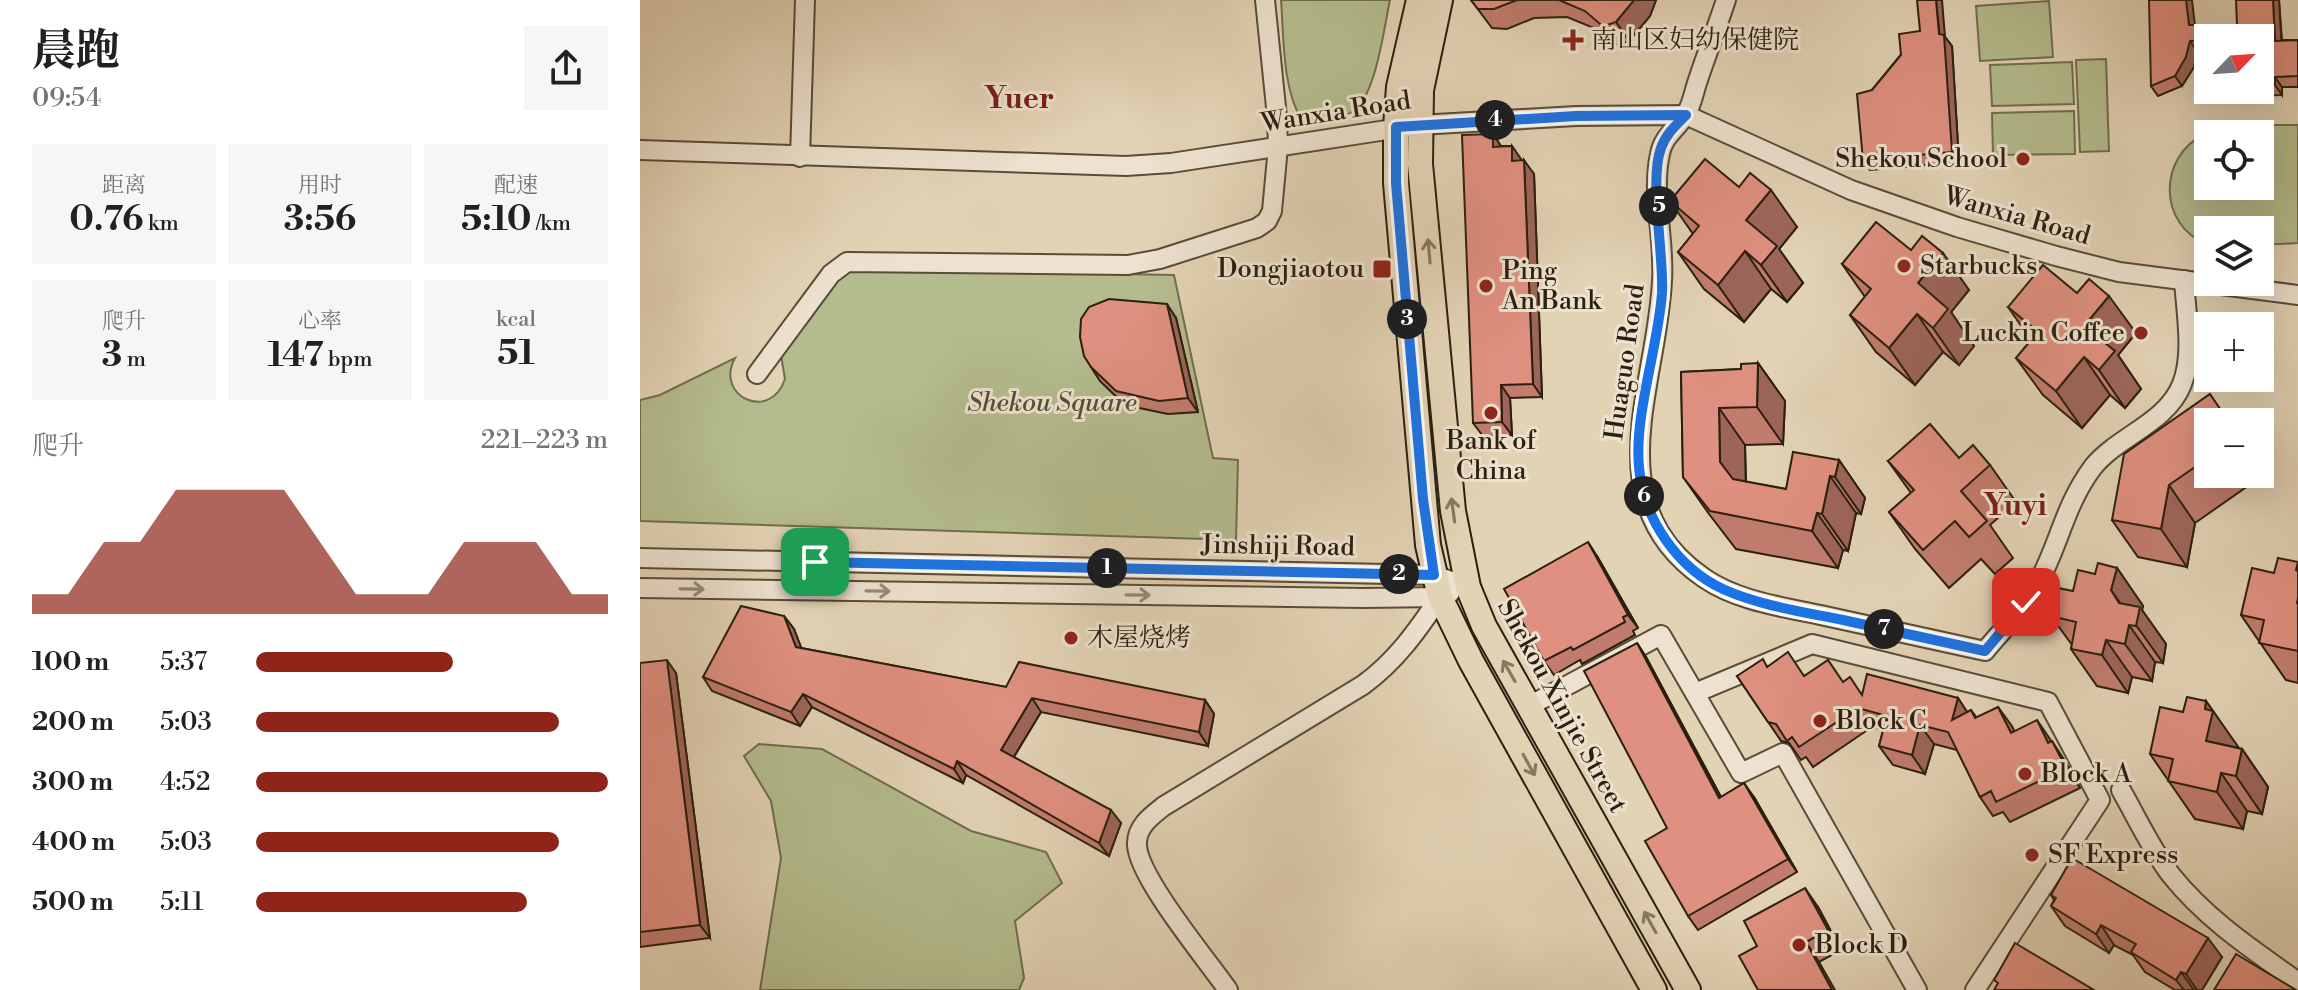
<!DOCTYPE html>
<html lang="zh">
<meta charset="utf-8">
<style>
:root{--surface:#fff;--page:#f6f6f6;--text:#202124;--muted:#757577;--accent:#8f2418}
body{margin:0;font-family:"Libre Bodoni","Noto Serif SC",serif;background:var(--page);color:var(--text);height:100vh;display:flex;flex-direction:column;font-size:30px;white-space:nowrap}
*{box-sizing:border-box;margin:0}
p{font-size:26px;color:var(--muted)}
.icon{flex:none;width:44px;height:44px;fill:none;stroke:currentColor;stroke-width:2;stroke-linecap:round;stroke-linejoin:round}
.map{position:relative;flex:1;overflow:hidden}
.drawer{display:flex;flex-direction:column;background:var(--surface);width:640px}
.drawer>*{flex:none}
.needle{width:52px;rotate:65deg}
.controls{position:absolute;left:1554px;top:24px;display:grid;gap:16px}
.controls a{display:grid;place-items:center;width:80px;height:80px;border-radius:0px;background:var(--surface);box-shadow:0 8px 32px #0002;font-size:40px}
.pin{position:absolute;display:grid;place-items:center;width:68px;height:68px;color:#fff;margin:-34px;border-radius:16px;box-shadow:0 4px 12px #0006}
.km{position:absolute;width:40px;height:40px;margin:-20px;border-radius:50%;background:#222;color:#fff;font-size:22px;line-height:40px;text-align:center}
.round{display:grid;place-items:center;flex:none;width:84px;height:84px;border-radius:0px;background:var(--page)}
.headline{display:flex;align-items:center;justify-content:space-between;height:136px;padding:0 32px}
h1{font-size:44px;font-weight:700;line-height:60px}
.metrics{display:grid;grid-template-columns:repeat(3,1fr);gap:12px;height:136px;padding:8px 32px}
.metrics div{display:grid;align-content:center;border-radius:0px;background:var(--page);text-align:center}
.metrics b{font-size:34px;font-weight:700}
.metrics small{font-size:22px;font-weight:400}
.metrics p{font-size:22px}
.chart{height:224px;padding:16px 32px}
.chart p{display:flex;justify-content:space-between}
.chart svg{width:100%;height:144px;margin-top:8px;fill:var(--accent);opacity:.7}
ul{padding:0 32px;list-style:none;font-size:26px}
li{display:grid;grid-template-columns:128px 96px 1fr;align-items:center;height:60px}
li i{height:20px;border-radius:10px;background:var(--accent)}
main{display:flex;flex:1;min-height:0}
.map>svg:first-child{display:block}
.green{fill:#b4bc8d;stroke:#706e4e;stroke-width:2;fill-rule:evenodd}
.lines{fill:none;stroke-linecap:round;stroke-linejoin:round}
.minor-casing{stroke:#594c38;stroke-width:22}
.major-casing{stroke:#2b1f0f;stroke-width:28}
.minor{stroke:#ede2cf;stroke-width:18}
.major{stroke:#e3d3b5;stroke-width:24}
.wall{fill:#c17c6e;stroke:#2b1f0f;stroke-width:2}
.shaded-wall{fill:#9d655a;stroke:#2b1f0f;stroke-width:2}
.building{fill:#e09080;stroke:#2b1f0f;stroke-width:2}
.oneway{stroke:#877962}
.oneway2{stroke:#968a79}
.route-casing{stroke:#fff;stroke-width:16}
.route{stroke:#1a73e8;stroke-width:10}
.poi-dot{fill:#8f2418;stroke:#ede2cf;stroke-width:3}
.labels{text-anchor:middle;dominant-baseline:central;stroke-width:6;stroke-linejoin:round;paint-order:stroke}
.poi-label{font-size:26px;fill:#2b1f0f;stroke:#ede2cf;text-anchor:start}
.street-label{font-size:26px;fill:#2b1f0f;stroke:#ede2cf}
.park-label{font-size:26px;font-style:italic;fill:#544e35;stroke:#ede2cf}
.quarter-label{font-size:30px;font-weight:bold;fill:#7a1f14;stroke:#ede2cf}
</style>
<main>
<section class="drawer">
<div class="headline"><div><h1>晨跑</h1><p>09:54</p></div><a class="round"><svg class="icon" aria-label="share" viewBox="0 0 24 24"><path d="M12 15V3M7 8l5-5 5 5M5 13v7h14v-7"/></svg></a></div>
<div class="metrics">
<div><p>距离</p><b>0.76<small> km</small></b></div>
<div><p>用时</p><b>3:56</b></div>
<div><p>配速</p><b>5:10<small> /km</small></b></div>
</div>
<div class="metrics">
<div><p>爬升</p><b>3<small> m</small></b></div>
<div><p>心率</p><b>147<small> bpm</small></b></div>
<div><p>kcal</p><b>51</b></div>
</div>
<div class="chart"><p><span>爬升</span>221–223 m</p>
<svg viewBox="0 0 160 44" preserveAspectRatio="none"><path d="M0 44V38L10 38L20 22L30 22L40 6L50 6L60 6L70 6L80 22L90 38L100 38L110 38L120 22L130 22L140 22L150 38L160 38V44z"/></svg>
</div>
<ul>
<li><b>100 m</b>5:37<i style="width:56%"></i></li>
<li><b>200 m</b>5:03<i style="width:86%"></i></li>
<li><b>300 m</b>4:52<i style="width:100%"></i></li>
<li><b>400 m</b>5:03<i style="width:86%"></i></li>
<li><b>500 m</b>5:11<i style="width:77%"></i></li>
</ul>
</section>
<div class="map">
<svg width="1658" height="990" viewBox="0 0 1658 990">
<rect width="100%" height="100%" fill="#e3d3b5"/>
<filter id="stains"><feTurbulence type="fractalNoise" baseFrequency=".0025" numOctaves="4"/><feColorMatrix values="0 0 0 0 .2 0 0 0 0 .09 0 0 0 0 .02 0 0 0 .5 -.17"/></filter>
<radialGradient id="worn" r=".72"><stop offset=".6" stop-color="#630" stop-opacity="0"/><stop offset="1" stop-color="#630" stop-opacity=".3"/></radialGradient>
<g class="green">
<path d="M641 0H750C744 27 736 98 712 112 698 120 678 119 662 121 642 87 644 39 641 0Z"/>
<polygon points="1409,1 1413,57 1340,61 1336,6"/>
<polygon points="1466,59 1469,151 1440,152 1436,60"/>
<polygon points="1432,62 1434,104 1352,106 1350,65"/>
<polygon points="1434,111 1435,154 1353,155 1352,113"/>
<path d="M1658 125V243L1620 245V230H1568V245C1517 225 1518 156 1565 134 1592 121 1629 126 1658 125ZM1620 134V186H1568V134Z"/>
<path d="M211 269 534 275 573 458 598 460 596 540 0 521V400L20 395 95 358C74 396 130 423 145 379L141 355 170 319 198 275Z"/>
<polygon points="119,744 182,749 331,831 406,852 422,883 375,921 384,978 379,990 120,990 141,858 131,801 104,756"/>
</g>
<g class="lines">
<g class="minor-casing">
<g id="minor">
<path d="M1086 0C1077 27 1067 53 1058 80 1054 91 1052 105 1046 114 1037 129 1023 136 1020 154 1011 195 1025 239 1022 281 1017 386 955 503 1064 578 1099 602 1145 607 1185 616 1238 628 1292 639 1345 651 1363 629 1385 608 1398 583 1420 543 1424 506 1453 467 1478 436 1527 423 1542 384 1554 354 1546 313 1544 280"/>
<polyline points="0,150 486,166 531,163 779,125 936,116 1046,115 1211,190 1317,227 1416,256 1479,272 1658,295"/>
<polyline points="160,157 165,0"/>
<polyline points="117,374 191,274 207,262 488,265 520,259 617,228 627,221 632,211 638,147 637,117 625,0"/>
<polyline points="0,558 794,575 828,587"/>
<polyline points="0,588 724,598 800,597 810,593"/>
<polyline points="1055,693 1172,644 1408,702 1460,800 1335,990"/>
<polyline points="889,706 1021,635 1101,773 1143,753 1277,990"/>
<path d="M1481 790C1497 818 1511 849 1531 875 1566 919 1613 950 1658 982"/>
<path d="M588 990C567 960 498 877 497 845 496 827 511 816 524 806L723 685C756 661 777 631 800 597"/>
</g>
</g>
<g class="major-casing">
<g id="major">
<polyline points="779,0 759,87 756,127 756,183 788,545 800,597 831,661 1014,990"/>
<polyline points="800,0 781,90 780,164 813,511 828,587 844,626 1048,990"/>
</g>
</g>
<use href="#minor" class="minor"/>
<use href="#major" class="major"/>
</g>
<g class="wall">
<polygon points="831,0 1016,0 1010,16 989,41 978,45 973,44 959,30 927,17 894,18 867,29 852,28"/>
<polygon points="1639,0 1642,40 1658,40 1658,87 1642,87 1642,95 1606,96 1602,90 1620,90 1620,38 1568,38 1568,51 1557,51 1554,67 1542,86 1518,96 1511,86 1555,25 1597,25"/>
<polygon points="1280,31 1305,37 1312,46 1319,162 1230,170 1223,160 1232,90"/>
<polygon points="853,134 861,146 872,146 881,160 894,174 902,397 870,398 872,435 843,436 833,423"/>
<polygon points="1099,187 1157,227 1139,249 1163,283 1147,302 1131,289 1104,322 1064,289 1038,252 1053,234 1030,201"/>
<polygon points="1271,250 1329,290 1311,312 1334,346 1319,365 1303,352 1275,385 1236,352 1210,315 1225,297 1202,264"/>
<polygon points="1437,293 1496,333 1478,355 1501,389 1485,408 1470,395 1442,428 1403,395 1376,358 1391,340 1368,307"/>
<polygon points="536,318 558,412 528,414 485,405 460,381 451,367"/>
<polygon points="1118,363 1145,401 1143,444 1105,445 1106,482 1146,489 1199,460 1225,498 1221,514 1216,513 1208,551 1203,550 1198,568 1096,549 1069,514 1043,477 1041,372 1101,369"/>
<polygon points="1568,422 1568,474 1620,474 1620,467 1625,474 1555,523 1547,567 1498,557 1472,520"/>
<polygon points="1319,458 1350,465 1376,502 1350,525 1373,558 1355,574 1341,559 1309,588 1275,549 1249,512 1271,493 1248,461"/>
<polygon points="957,556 998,628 993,631 995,635 942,664 940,660 914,675 904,661"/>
<polygon points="1658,562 1658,683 1646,680 1601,615 1634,573"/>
<polygon points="1477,568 1503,606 1502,610 1526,644 1523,663 1515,662 1512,681 1492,677 1488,693 1457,686 1431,649 1432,645 1411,616 1433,591 1455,574"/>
<polygon points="144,616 154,629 161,648 366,687 565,700 574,714 568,746 401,712 374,757 481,823 469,856 326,775 323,783 172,707 160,726 72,691 63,677"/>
<polygon points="997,643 1006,657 1081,797 1114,797 1157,872 1058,930 1048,916 1027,828"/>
<polygon points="0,663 36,673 70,938 0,947"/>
<polygon points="1127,666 1165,676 1203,682 1222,694 1318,698 1327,712 1331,710 1337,718 1358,707 1374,731 1411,742 1425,761 1440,788 1370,822 1363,812 1353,816 1340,797 1317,750 1294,744 1285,774 1253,765 1239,746 1243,730 1232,727 1173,767 1166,757 1161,760 1149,743 1141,741 1097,676"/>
<polygon points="1566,701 1599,749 1602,749 1628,787 1622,814 1607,811 1603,829 1555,819 1510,754"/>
<polygon points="1411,895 1582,957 1562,990 1535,990 1505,972 1493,955 1474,945 1469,953 1425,926 1411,906 1414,900"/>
<polygon points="1178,907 1201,950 1179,962 1117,946"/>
</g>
<g class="shaded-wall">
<polygon points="994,0 1016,0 1010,16 989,41 976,22"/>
<polygon points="1296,0 1302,0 1305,37 1312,46 1319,162 1312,152"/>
<polygon points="1546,0 1552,0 1556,35 1549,25"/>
<polygon points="1633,0 1639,0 1642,51 1635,41"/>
<polygon points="1550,41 1557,51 1554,67 1542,86 1535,76"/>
<polygon points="1635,77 1642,87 1642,95 1635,85"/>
<polygon points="853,134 862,148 853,147"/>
<polygon points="872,146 881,159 882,174 872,161"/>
<polygon points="884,160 894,174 902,397 893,384"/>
<polygon points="1131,190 1157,227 1139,249 1163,283 1147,302 1121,265 1106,220"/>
<polygon points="1105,251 1131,289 1104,322 1078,285"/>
<polygon points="1303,253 1329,290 1311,312 1334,346 1319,365 1293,328 1278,283"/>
<polygon points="1469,296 1496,333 1478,355 1501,389 1485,408 1459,370 1444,326"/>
<polygon points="527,304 536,318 558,412 548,398"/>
<polygon points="1277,314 1303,352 1275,385 1249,348"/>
<polygon points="1444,357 1470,395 1442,428 1416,391"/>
<polygon points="1118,363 1145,401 1143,444 1117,407"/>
<polygon points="861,385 870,398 872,435 862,422"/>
<polygon points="1079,408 1105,445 1106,499 1080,462"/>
<polygon points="1199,460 1225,498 1221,514 1195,477"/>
<polygon points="1190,476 1216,513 1208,551 1182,514"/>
<polygon points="1529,485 1555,523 1547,567 1521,529"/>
<polygon points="1177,513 1203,550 1198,568 1172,531"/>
<polygon points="948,542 957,556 998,628 988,615"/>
<polygon points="1477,568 1503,606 1502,610 1526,644 1523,663 1471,590"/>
<polygon points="144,616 154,629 166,660 156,647"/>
<polygon points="1489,625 1515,662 1512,681 1485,644"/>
<polygon points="1466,640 1492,677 1488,693 1462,655"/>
<polygon points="997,643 1006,657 1089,812 1079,798"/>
<polygon points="27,660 36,673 70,938 60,925"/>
<polygon points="163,694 172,707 160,726 151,712"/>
<polygon points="392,698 401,712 370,763 361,750"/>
<polygon points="1318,698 1331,718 1312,720"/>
<polygon points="565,700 574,714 568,746 559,732"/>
<polygon points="1566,701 1599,748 1566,741 1565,709"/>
<polygon points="1358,707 1372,726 1384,752 1371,733"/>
<polygon points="1397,720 1410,739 1421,763 1408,743"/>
<polygon points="1280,725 1294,744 1285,774 1272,755"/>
<polygon points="1412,741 1425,761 1440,788 1426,768"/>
<polygon points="1602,749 1628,787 1622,814 1596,776"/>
<polygon points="317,761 326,775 323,783 314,769"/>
<polygon points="1581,773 1607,811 1603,829 1577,792"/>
<polygon points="1104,783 1114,797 1157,872 1148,859"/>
<polygon points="471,810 481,823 469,856 459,843"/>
<polygon points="1165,888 1178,907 1201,950 1188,930"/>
<polygon points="1461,925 1474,945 1469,953 1456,934"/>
<polygon points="1568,938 1582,957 1562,990 1557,990 1546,974"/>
<polygon points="1166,942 1179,962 1195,990 1192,990"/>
<polygon points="1541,972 1554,990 1544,990 1536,980"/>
</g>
<g class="building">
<polygon points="831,0 877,0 854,9 838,9"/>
<polygon points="919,0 994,0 976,22 964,26 960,24 945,11"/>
<polygon points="1277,0 1296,0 1299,34 1304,35 1312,152 1223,160 1217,94 1232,90 1261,55 1259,34 1280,31"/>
<polygon points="1509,0 1546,0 1549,25 1597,25 1596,0 1633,0 1635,41 1658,40 1658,76 1635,77 1635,85 1620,85 1620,38 1568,38 1568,40 1550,41 1546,57 1535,76 1511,86"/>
<polygon points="853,134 853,147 872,146 872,161 884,160 893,384 861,385 862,422 833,423 822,135"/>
<polygon points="1065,159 1099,187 1110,173 1131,190 1106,220 1137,246 1121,265 1105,251 1078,285 1038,252 1059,226 1030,201"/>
<polygon points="1236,222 1271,250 1282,236 1303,253 1278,283 1308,309 1293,328 1277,314 1249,348 1210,315 1231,289 1202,264"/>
<polygon points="1403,265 1437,293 1449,279 1469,296 1444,326 1475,351 1459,370 1444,357 1416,391 1376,358 1398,332 1368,307"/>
<polygon points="469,299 527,304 548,398 519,401 476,391 451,367 444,356 440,337 441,319 449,307"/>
<polygon points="1118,363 1117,407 1079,408 1080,462 1093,479 1146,489 1153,452 1199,460 1195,477 1190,476 1182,514 1177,513 1172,531 1070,511 1043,477 1041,372 1101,369 1101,364"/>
<polygon points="1570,394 1589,422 1568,422 1568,458 1529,485 1521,529 1472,520 1484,454"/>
<polygon points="1290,424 1319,458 1333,445 1350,465 1321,491 1347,521 1329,537 1315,521 1283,550 1249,512 1274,490 1248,461"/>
<polygon points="948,542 988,615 983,617 985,622 933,650 931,647 904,661 864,589"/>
<polygon points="1638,558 1658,562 1656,570 1658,571 1658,598 1657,603 1658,603 1658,651 1619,643 1624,620 1601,615 1612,568 1634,573"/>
<polygon points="1458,563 1477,568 1471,590 1479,603 1500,607 1496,626 1489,625 1485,644 1466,640 1462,655 1431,649 1436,622 1411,616 1418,588 1433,591 1438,570 1455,574"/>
<polygon points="101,606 144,616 156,647 366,687 379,662 565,700 559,732 392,698 361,750 471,810 459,843 317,761 314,769 163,694 151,712 63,677"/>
<polygon points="997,643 1079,798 1104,783 1148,859 1048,916 1005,841 1027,828 944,671"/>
<polygon points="1148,652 1164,676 1188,660 1203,682 1210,677 1222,695 1227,674 1318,698 1312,720 1331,710 1335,718 1358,707 1371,733 1397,720 1408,743 1412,741 1426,768 1356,802 1351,791 1340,797 1308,732 1280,725 1272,755 1239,746 1247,716 1218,708 1159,747 1152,737 1147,741 1136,724 1128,722 1097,676 1123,659 1127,667"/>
<polygon points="27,660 60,925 0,932 0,663"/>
<polygon points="1547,697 1566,701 1565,709 1573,711 1566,741 1602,749 1596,776 1581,773 1577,792 1528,781 1533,759 1510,754 1520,707 1543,712"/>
<polygon points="1432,858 1568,938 1546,974 1541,972 1536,980 1491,952 1496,944 1461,925 1456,934 1411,906 1416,898 1411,895"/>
<polygon points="1165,888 1188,930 1166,942 1192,990 1118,990 1099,956 1117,946 1104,921"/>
<polygon points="1375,943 1454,990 1354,990 1358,983 1354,980"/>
<polygon points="1596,954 1656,990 1574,990"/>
</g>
<defs><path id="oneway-shaft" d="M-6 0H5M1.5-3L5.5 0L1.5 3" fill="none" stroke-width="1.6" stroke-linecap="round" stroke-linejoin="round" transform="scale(2)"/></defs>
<g class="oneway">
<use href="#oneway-shaft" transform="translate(789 251) rotate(-95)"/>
<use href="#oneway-shaft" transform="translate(813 510) rotate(-98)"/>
<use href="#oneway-shaft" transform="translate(869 671) rotate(-120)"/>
<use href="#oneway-shaft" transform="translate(889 765) rotate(61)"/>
<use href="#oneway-shaft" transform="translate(1010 922) rotate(-119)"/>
</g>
<g class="oneway2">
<use href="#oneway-shaft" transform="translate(52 589) rotate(1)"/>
<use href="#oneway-shaft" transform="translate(238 591) rotate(1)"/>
<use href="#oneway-shaft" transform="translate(498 595) rotate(1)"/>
</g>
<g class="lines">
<g class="route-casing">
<path id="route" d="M175 562 794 575 783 499 756 183V127L936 116 1046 115C1036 125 1026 134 1021 148 1009 181 1024 253 1022 293 1018 348 994 415 999 467 1003 519 1038 569 1085 590 1122 606 1164 612 1203 620 1250 630 1298 641 1345 651L1386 602"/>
</g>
<use href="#route" class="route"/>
</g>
<g class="poi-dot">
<path d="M929 28h8v8h8v8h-8v8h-8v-8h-8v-8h8z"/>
<circle cx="1383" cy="159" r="8"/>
<circle cx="1264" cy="266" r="8"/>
<rect x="732" y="259" width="20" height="20" rx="4"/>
<circle cx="846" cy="286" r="8"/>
<circle cx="1501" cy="333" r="8"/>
<circle cx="851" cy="413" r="8"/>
<circle cx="431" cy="638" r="8"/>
<circle cx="1180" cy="721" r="8"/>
<circle cx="1385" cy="774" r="8"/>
<circle cx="1392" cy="855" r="8"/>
<circle cx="1159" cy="945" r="8"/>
</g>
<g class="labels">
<g class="poi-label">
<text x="951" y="40">南山区妇幼保健院</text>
<text x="1367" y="159" text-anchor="end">Shekou School</text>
<text x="1280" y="266">Starbucks</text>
<text x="724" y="269" text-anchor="end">Dongjiaotou</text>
<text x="862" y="271">Ping<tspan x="862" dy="30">An Bank</tspan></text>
<text x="1485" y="333" text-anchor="end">Luckin Coffee</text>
<text x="851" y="441" text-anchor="middle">Bank of<tspan x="851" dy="30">China</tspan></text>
<text x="447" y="638">木屋烧烤</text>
<text x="1196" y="721">Block C</text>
<text x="1401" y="774">Block A</text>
<text x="1408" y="855">SF Express</text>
<text x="1175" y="945">Block D</text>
</g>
<g class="street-label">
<text transform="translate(696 112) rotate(-9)">Wanxia Road</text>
<text transform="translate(1377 216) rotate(16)">Wanxia Road</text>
<text transform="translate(985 362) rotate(-82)">Huaguo Road</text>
<text transform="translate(638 546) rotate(1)">Jinshiji Road</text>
<text transform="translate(922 706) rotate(61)">Shekou Xinjie Street</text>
</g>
<g class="park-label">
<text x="412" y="403">Shekou Square</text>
</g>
<g class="quarter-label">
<text x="379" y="99">Yuer</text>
<text x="1375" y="506">Yuyi</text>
</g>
</g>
<rect width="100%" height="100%" filter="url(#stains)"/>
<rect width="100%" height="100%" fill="url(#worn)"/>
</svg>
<div class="controls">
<a><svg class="needle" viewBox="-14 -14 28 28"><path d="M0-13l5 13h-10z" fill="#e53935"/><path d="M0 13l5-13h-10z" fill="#757577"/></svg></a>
<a><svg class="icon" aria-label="locate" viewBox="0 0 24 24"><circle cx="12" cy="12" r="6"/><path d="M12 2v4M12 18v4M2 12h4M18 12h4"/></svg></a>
<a><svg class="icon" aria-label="layers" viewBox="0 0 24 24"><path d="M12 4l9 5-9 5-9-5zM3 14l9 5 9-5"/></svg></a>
<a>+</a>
<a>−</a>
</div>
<div class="pin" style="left:175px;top:562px;background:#1e9e55"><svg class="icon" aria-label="arrive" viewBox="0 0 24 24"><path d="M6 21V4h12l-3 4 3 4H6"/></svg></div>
<div class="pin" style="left:1386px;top:602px;background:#d93025"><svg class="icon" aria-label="check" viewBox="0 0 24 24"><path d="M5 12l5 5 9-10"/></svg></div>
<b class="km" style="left:467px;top:568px">1</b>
<b class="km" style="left:759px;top:574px">2</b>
<b class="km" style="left:767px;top:319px">3</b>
<b class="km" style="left:855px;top:120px">4</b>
<b class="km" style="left:1019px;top:206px">5</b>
<b class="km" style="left:1004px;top:496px">6</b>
<b class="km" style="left:1244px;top:629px">7</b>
</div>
</main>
